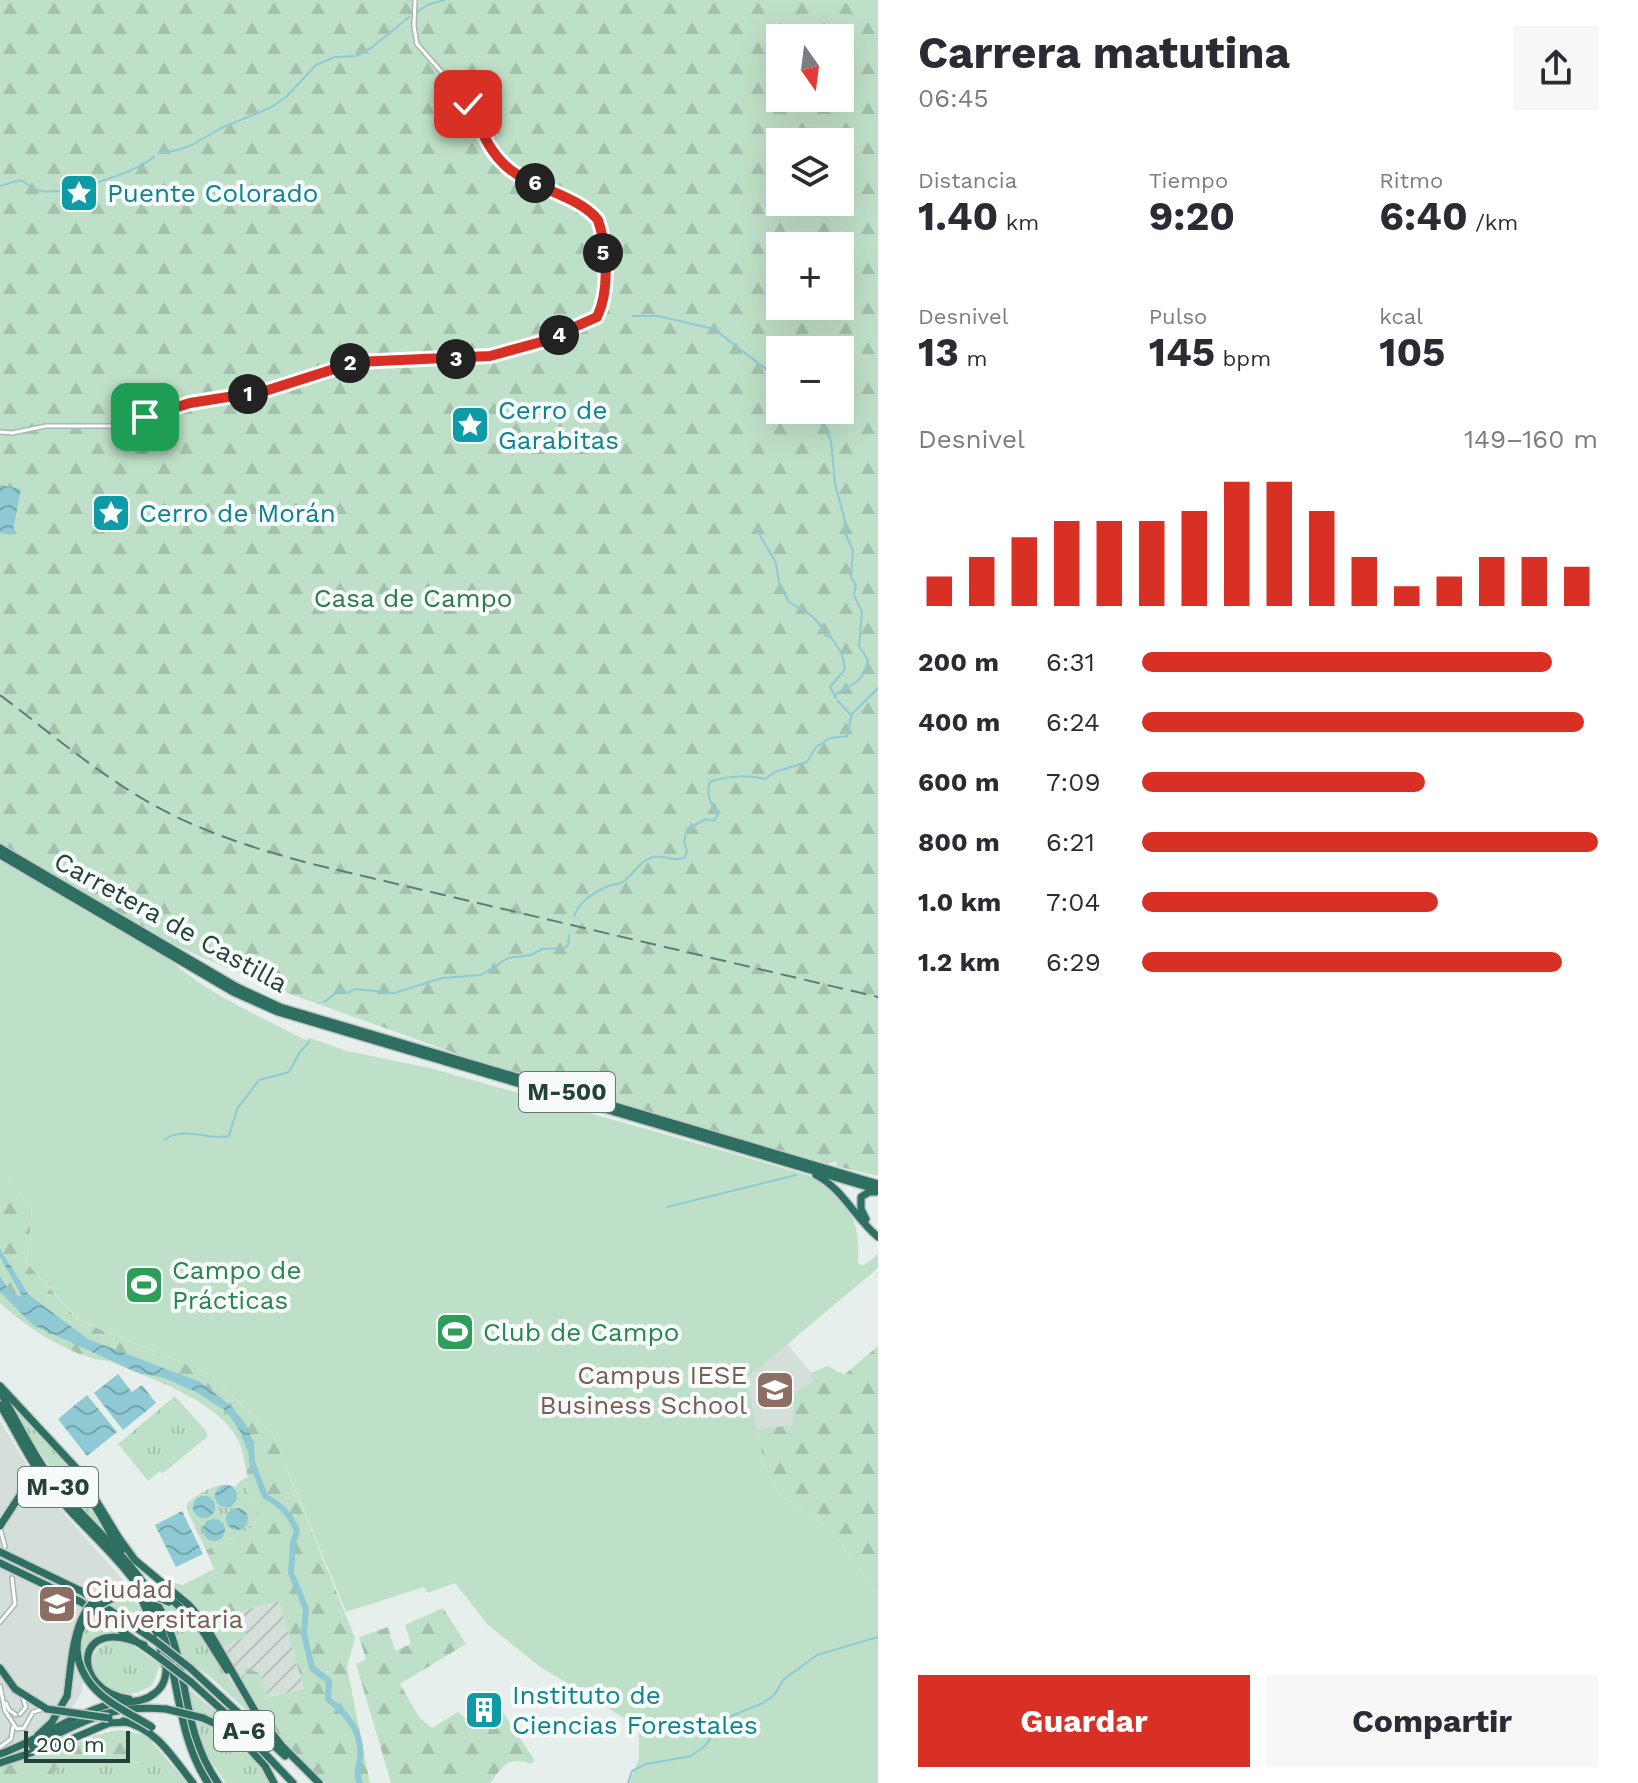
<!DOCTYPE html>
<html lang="es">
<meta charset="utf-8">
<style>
:root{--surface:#fff;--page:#f7f7f7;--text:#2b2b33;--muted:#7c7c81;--accent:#d93025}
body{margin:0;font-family:"Work Sans",sans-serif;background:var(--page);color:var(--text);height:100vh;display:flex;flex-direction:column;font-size:30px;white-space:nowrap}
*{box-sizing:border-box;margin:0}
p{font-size:26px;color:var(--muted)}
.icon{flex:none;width:44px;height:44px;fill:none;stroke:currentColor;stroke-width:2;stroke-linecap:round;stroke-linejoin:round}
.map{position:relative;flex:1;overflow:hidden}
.panel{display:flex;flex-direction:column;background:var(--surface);width:760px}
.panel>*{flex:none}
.needle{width:52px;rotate:166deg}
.fabs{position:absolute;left:766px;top:24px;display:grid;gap:16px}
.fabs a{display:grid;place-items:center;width:88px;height:88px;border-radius:0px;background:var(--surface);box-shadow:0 8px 32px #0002;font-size:40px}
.scale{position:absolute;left:24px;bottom:20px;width:106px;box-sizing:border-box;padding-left:8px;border:4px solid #24423a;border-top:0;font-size:22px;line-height:28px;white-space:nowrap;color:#24423a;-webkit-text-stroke:6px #f7fbf9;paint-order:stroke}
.pin{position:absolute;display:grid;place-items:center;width:68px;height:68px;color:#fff;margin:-34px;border-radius:16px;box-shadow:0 4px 12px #0006}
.km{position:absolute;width:40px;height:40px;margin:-20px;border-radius:50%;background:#222;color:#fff;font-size:22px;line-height:40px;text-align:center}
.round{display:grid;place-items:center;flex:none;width:84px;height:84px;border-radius:0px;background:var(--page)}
.overview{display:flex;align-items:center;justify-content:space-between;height:136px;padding:0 40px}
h1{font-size:44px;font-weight:700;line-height:60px}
.metrics{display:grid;grid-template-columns:repeat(3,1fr);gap:12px;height:136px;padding:8px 40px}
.metrics div{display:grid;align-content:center}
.metrics b{font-size:40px;font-weight:700}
.metrics small{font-size:22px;font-weight:400}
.metrics p{font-size:22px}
.chart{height:224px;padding:16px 40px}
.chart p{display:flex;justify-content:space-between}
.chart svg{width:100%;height:144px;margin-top:8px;stroke:var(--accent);stroke-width:6}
.action{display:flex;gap:16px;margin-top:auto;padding:16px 40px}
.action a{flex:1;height:92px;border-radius:0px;background:var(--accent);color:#fff;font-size:32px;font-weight:700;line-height:92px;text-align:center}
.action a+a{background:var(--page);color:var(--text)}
ul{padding:0 40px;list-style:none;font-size:26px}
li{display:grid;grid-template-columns:128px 96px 1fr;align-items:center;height:60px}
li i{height:20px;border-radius:10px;background:var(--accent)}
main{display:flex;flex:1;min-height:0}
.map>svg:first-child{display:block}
.built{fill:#d4dfda}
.industrial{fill:url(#industrial-furrows)}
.grass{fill:url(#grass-tufts)}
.forest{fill:url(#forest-firs);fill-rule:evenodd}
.pitch{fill:#bfe0c8}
.water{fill:url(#water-waves)}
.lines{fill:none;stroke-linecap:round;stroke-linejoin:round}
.stream{stroke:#8ec9d4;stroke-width:2}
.river{stroke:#8ec9d4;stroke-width:6}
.street-tunnel{stroke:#bfccc8;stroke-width:3;stroke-dasharray:3 1.5;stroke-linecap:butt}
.street-casing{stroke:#a8b8b2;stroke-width:6}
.highway-casing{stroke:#c2cac8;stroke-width:10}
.street{stroke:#fff;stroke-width:3}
.highway{stroke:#2f6f62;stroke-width:7}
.rail{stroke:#5f7d75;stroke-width:2;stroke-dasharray:16 8;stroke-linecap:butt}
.highway-bridge-casing{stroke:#c2cac8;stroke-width:10;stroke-linecap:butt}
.highway-bridge{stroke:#2f6f62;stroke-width:7}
.route-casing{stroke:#fff;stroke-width:16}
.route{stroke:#d93025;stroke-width:10}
.labels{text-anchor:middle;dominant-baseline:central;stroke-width:8;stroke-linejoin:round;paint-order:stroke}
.shield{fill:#f7fbf9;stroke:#637a73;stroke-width:2}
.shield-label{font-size:24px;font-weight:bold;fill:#24423a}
.culture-label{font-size:26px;fill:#0d838f;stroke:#f7fbf9;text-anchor:start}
.park-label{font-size:26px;fill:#2d7a4b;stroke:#f7fbf9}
.street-label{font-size:26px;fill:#24423a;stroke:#f7fbf9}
.leisure-label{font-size:26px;fill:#27864d;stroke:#f7fbf9;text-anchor:start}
.education-label{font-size:26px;fill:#785e54;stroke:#f7fbf9;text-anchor:end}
</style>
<main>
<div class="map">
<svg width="878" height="1783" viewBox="0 0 878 1783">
<defs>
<pattern id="industrial-furrows" width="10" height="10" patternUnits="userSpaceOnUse" patternTransform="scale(2)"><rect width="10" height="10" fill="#d4dfda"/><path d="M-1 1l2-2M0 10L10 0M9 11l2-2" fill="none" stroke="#b6c1bc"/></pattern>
<pattern id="grass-tufts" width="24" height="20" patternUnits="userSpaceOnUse" patternTransform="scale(2)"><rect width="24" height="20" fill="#bfe0c8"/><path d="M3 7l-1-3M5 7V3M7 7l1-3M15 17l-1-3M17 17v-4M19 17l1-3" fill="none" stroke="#a4c1ad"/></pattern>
<pattern id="forest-firs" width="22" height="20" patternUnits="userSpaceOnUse" patternTransform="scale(2)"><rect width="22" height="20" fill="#bfe0c8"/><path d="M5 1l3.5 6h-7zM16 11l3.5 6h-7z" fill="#a4c1ad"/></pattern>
<pattern id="water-waves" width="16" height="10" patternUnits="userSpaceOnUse" patternTransform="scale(2)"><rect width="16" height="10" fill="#8ec9d4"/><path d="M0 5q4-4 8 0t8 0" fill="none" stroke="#74a5ad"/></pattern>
</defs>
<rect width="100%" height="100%" fill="#e6efeb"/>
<g class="built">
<polygon points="787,1344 812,1373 813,1381 792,1400 794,1425 757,1429 747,1378"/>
<polygon points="0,1421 41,1488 125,1582 117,1600 86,1642 82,1692 63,1721 53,1756 9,1783 0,1783"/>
</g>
<polygon class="industrial" points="279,1601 304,1689 268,1697 259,1673 244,1668 244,1687 222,1646 248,1636 240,1611"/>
<g class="grass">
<polygon points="175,1396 207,1432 207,1437 163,1473 160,1471 148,1481 118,1444"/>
<path d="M15 1410C62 1452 78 1470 102 1529 66 1493 39 1454 15 1410Z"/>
<path d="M243 1479 257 1509V1525L206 1550 187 1510V1503C199 1494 220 1479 235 1487Z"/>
<polygon points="129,1595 140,1607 154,1634 112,1607 119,1596"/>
<polygon points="159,1600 175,1607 198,1628 255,1719 214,1680 183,1657"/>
<path d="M93 1618 123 1635 111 1634 94 1642 88 1656 89 1674C79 1653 78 1636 93 1618Z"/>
<path d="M119 1639 128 1642 160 1665 153 1684C107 1719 63 1649 119 1639Z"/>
<polygon points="184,1685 238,1731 190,1710"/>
<path d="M194 1719C229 1728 254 1752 271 1783H226L205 1752Z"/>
<path d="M120 1730 146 1735 187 1783H9C43 1759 79 1737 120 1730Z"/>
</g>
<g class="forest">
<path d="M0 0H878V1176L836 1166 837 1163 835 1161 828 1164 499 1069 271 987 179 947 0 844ZM780 38H840V98H780ZM780 142H840V202H780ZM780 246H840V306H780ZM780 350H840V410H780Z"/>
<path d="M0 1167 32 1210 27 1263 78 1320 208 1373 272 1433 355 1638 347 1667 370 1783H325L281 1740 244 1687V1667L259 1673 269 1697 304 1689 279 1601 241 1611 248 1636 222 1646 207 1619 168 1586 172 1582 183 1585 214 1569 206 1550 257 1525V1509L243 1479 248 1477C244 1464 244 1452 238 1440 217 1399 150 1379 110 1361 74 1359 25 1327 0 1303Z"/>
<polygon points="878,1346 878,1595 832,1531 779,1494 764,1465 757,1429 793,1425 793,1394 813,1382 811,1373 828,1366 844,1375"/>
<path d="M443 1608 466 1644 400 1684 419 1717 432 1728 458 1712 476 1727 502 1711 535 1761 530 1764C510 1754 501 1768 490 1783H391L356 1664 366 1659 359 1637 388 1627 395 1651 411 1644 405 1625Z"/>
<polygon points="120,1732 146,1736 146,1765 114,1756 99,1747 67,1761 40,1783 0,1783 0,1766 62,1746 56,1755 95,1735"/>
</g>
<path class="pitch" d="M0 860 169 958C196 988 267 1020 305 1040L310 1038 347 1051 430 1068 808 1175C847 1196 861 1218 858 1263L863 1266 878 1254V1268L747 1378 764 1465 779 1494 832 1531 878 1595V1783H629L639 1759V1727L539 1666 488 1625 455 1583 428 1593 424 1587 346 1612 272 1433 208 1373 79 1320 27 1263 32 1210 0 1167Z"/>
<g class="water">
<polygon points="0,485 21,489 12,535 0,533"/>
<path d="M0 1249 29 1295 88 1339 200 1382C223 1399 251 1418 254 1449L248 1452 240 1431 226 1411 196 1392 164 1378 136 1372 33 1325 0 1292V1276C7 1285 9 1295 22 1296L0 1257Z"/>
<polygon points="118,1374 132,1392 142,1385 156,1403 123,1430 94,1393"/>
<polygon points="87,1395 117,1432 87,1456 58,1419"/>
<circle cx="226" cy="1496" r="11"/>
<circle cx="204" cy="1507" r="11"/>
<circle cx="237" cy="1519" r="11"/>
<polygon points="182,1511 203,1554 176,1567 155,1525"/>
<circle cx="214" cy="1530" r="11"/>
</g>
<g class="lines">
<g class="stream">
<polyline points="417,12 427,5 445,0"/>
<polyline points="159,153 178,150 192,145 221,128 270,108 286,97 316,65 335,57 356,56 371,48 409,17"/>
<path d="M0 186 20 180C27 183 32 189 41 191 67 195 134 173 154 157"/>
<polyline points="633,316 658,316 714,329 780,380"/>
<path d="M813 410 831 440 835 484 844 517 846 535 853 551 851 577 856 585 854 595 862 612 859 646 868 660C861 689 851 681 834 696"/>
<polyline points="756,528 776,563 779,583 789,602 811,615 821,626 825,635 831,637 842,654 845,669 830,687 836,698"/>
<polyline points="838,701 851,715"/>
<path d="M574 916C579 902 593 893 606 887 612 884 619 885 624 881 635 873 640 860 653 857 665 854 668 862 684 858L687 851 684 841 687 829 706 819 714 821 718 814C710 803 706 795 710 782 727 776 749 774 765 779L775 772 807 762 816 747 830 738 847 736 852 714 878 688"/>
<polyline points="324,1002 340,990 348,993 355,989 394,993 442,978 481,975 508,958 531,955 542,949 565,948 568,945 569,935"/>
<path d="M164 1140C185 1125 208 1141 229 1136L237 1109 259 1080 289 1072 300 1052 309 1042"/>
<polyline points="667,1207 796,1175"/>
<polyline points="628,1783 632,1771 646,1764 691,1756 705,1746 724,1719 763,1703 775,1694 783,1680 817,1655 878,1637"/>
</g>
<path class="river" d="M251 1443 252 1462 265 1496C281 1505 290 1514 297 1531L293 1543 291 1573 306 1609 304 1634 312 1668 329 1681 328 1699C347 1714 363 1732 360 1759 359 1769 355 1773 360 1783"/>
<polyline class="street-tunnel" points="5,1547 12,1578"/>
<g class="street-casing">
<g id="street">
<path d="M0 432 12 433 46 426H111L190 403 265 391 356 362 470 359 490 356 541 342 597 317C610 291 607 247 598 220L585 209 511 170 498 158 461 94 417 44 414 26 415 0"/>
<polyline points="0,1528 5,1547"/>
<polyline points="0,1622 15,1604 12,1578"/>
<polyline points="0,1686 5,1711 17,1729 24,1728 33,1712 43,1709"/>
<polyline points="6,1703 9,1710 16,1715"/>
<polyline points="20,1714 26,1707 23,1698"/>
<polyline points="0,1747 11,1739 13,1727"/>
</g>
</g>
<g class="highway-casing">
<g id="highway">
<polyline points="0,848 237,987 280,1007 878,1184"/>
<polyline points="0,855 233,992 278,1012 878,1190"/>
<path d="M816 1175C844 1190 854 1217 878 1237"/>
<polyline points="866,1219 861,1209 861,1197 869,1192 876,1192"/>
<polyline points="0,1386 77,1469 119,1538 135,1560 189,1605 203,1621 255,1711 285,1750"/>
<path d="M0 1392C17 1420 31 1451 50 1477 85 1523 133 1558 160 1609 191 1666 179 1727 218 1783"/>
<path d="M0 1405C17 1433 30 1463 51 1489 83 1529 128 1563 153 1610 181 1665 173 1730 208 1783"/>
<path d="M55 1472C89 1479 103 1525 121 1551"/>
<polyline points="0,1526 26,1486"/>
<polyline points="0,1552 83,1592 154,1640"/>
<polyline points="0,1563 81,1602 157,1656"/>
<polyline points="141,1598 157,1634 164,1664"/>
<polyline points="170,1598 198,1624 227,1670"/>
<polyline points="0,1668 15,1689 47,1709"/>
<polyline points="190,1668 285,1756"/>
<polyline points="191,1682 233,1720 293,1783"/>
<path d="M129 1699C70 1691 73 1612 144 1645"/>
<polyline points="203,1718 235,1733 252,1746"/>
<path d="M123 1721C157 1729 172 1757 193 1783"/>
<polyline points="38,1735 52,1722 67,1696"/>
<polyline points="245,1744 265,1766 274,1783"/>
<path d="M32 1746C83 1723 106 1704 166 1709"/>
<polyline points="284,1748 319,1783"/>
<path d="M0 1754C37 1741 70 1716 107 1705 124 1700 141 1705 155 1693 166 1685 167 1672 166 1659"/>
<polyline points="0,1763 67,1741 109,1723 128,1722"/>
</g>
</g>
<use href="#street" class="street"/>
<use href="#highway" class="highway"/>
<path class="rail" d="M0 695C49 732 97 773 150 803 201 832 256 849 312 864L878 997"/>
<g class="highway-bridge-casing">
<g id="highway-bridge">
<polyline points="26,1486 41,1475 55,1472"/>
<polyline points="154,1640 190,1668"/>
<polyline points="157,1656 191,1682"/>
<path d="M67 1696C74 1646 72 1579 145 1589"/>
<polyline points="47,1709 109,1718"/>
<polyline points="166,1709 203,1718"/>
<path d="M152 1727C130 1713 102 1702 87 1679 53 1626 112 1574 169 1602"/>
</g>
</g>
<use href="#highway-bridge" class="highway-bridge"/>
</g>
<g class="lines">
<g class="route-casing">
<path id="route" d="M145 417 190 403 265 391 356 362 490 356 541 342 597 317C610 291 607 247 598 220 578 195 531 188 507 167 487 150 480 125 468 104"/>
</g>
<use href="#route" class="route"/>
</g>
<defs>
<g id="sight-square" transform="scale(2)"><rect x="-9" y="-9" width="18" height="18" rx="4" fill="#0f9aa8" stroke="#f7fbf9"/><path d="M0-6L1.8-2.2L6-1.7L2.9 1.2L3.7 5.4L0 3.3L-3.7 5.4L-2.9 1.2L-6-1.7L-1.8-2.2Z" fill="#fff"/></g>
<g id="stadium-square" transform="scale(2)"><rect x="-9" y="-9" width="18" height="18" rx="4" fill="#2e9e5b" stroke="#f7fbf9"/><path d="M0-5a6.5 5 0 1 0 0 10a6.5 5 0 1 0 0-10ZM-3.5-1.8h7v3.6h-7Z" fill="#fff"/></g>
<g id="university-square" transform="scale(2)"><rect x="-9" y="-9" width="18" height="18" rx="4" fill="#8d6e63" stroke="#f7fbf9"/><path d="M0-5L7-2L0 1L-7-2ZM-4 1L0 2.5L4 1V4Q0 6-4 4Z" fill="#fff"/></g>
<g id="building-square" transform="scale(2)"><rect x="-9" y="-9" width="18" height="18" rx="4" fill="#0f9aa8" stroke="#f7fbf9"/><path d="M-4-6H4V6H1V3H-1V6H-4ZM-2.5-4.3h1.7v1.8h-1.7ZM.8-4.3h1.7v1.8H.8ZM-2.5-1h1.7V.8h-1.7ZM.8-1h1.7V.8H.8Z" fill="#fff"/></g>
</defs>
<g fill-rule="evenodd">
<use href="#sight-square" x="79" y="193"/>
<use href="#sight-square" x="470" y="425"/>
<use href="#sight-square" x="111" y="513"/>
<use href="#stadium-square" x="144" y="1285"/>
<use href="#stadium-square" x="455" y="1332"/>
<use href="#university-square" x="775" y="1390"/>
<use href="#university-square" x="57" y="1604"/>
<use href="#building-square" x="484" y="1710"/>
</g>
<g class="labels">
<g class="shield">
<rect x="519" y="1072" width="96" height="40" rx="6"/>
<rect x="18" y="1467" width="80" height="40" rx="6"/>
<rect x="214" y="1711" width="60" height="40" rx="6"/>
</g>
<g class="shield-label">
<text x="567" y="1092">M-500</text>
<text x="58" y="1487">M-30</text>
<text x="244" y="1731">A-6</text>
</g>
<g class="culture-label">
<text x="107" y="193">Puente Colorado</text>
<text x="498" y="410">Cerro de<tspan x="498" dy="30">Garabitas</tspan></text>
<text x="139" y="513">Cerro de Morán</text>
<text x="512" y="1695">Instituto de<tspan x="512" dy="30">Ciencias Forestales</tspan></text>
</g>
<g class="park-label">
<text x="413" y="598">Casa de Campo</text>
</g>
<g class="street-label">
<text transform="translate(171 922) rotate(29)">Carretera de Castilla</text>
</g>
<g class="leisure-label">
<text x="172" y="1270">Campo de<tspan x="172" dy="30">Prácticas</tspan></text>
<text x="483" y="1332">Club de Campo</text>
</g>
<g class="education-label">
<text x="747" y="1375">Campus IESE<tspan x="747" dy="30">Business School</tspan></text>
<text x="85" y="1589" text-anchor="start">Ciudad<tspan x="85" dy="30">Universitaria</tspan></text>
</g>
</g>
</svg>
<div class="fabs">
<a><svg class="needle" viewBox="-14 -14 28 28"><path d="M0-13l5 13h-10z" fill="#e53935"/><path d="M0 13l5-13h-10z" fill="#7c7c81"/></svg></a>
<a><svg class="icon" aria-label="layers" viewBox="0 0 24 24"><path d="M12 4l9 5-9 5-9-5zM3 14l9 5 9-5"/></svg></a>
<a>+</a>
<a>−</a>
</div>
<div class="scale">200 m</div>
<div class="pin" style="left:145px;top:417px;background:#1e9e55"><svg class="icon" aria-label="arrive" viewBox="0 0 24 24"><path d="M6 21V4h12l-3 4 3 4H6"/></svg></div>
<div class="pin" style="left:468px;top:104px;background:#d93025"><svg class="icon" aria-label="check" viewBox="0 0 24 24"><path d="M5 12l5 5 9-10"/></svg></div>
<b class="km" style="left:248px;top:394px">1</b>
<b class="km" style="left:350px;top:363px">2</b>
<b class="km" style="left:456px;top:359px">3</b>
<b class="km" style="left:559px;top:335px">4</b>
<b class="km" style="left:603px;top:253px">5</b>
<b class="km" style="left:535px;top:183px">6</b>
</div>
<section class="panel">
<div class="overview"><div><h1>Carrera matutina</h1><p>06:45</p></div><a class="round"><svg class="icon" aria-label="share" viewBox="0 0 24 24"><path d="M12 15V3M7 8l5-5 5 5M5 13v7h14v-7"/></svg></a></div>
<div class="metrics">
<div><p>Distancia</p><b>1.40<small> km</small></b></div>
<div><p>Tiempo</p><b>9:20</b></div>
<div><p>Ritmo</p><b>6:40<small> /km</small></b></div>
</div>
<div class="metrics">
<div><p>Desnivel</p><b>13<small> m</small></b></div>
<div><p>Pulso</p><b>145<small> bpm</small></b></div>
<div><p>kcal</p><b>105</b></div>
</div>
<div class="chart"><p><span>Desnivel</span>149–160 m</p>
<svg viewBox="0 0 160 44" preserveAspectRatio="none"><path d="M5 44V35M15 44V29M25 44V23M35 44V18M45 44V18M55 44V18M65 44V15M75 44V6M85 44V6M95 44V15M105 44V29M115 44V38M125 44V35M135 44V29M145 44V29M155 44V32"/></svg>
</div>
<ul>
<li><b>200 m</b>6:31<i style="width:90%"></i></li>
<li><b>400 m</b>6:24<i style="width:97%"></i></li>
<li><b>600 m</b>7:09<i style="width:62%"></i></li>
<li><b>800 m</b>6:21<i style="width:100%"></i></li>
<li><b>1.0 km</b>7:04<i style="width:65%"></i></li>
<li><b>1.2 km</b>6:29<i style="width:92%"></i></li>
</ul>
<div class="action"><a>Guardar</a><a>Compartir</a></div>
</section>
</main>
